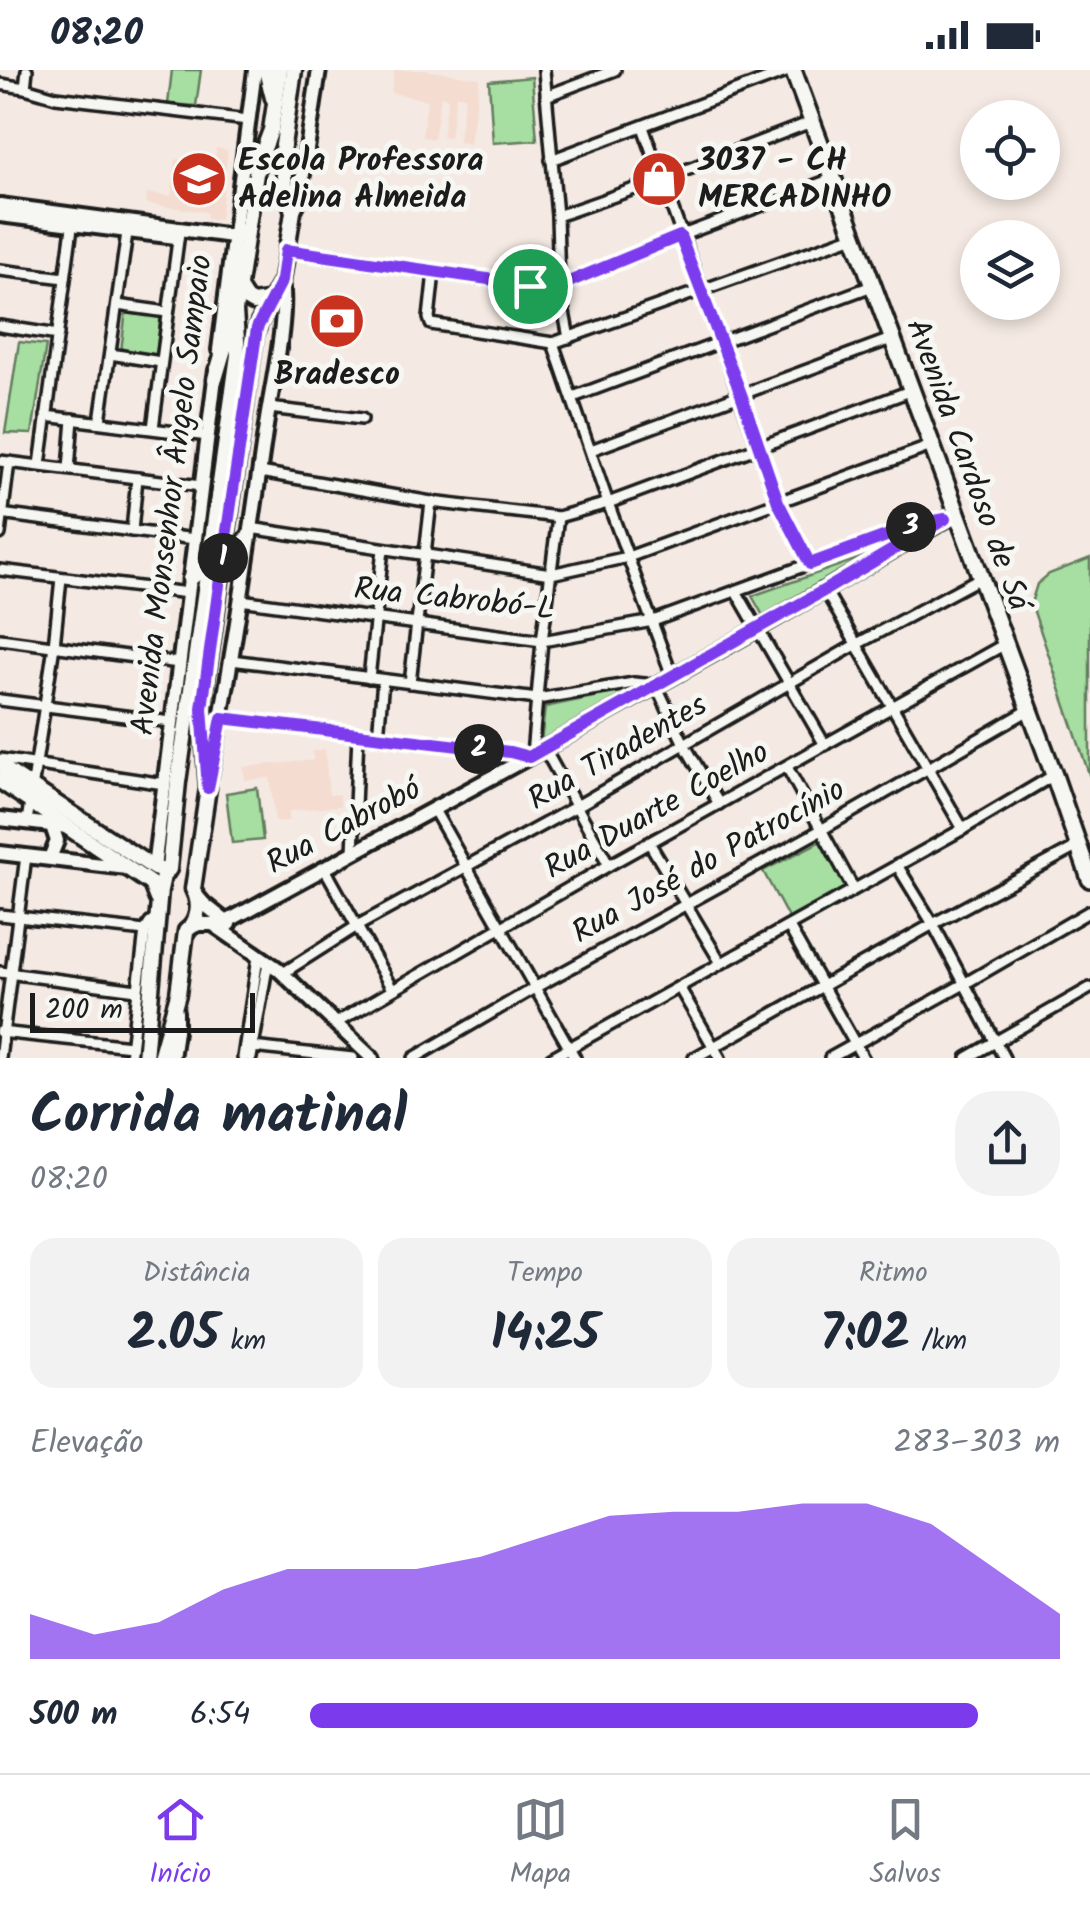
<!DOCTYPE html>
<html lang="pt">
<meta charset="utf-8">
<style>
:root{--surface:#fff;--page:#f2f2f3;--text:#1f2937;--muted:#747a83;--line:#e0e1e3;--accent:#7c3aed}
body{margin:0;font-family:Kalam,sans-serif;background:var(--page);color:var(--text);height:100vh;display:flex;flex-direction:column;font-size:38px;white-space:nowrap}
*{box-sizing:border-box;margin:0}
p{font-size:32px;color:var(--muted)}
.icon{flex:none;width:55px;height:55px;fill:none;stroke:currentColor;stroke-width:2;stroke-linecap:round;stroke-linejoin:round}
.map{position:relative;height:988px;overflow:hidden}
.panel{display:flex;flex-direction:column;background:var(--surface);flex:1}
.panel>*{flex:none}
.fabs{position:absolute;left:960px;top:30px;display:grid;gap:20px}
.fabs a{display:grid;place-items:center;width:100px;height:100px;border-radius:50%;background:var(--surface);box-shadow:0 5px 15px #0003;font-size:50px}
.scale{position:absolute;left:30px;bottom:25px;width:225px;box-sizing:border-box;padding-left:10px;border:5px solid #1c1c1c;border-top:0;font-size:28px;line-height:35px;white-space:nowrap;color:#1c1c1c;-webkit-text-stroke:8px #f6f6f2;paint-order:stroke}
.pin{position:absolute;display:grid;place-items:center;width:85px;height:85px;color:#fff;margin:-42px;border:5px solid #fff;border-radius:50%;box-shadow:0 2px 10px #0007}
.km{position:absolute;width:50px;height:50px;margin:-25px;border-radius:50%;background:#222;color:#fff;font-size:28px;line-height:50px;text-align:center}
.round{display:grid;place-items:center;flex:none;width:105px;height:105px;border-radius:40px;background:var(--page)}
.headline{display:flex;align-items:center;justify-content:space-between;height:170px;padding:0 30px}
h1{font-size:55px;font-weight:700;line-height:75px}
.metrics{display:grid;grid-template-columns:repeat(3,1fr);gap:15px;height:170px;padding:10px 30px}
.metrics div{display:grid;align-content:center;border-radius:25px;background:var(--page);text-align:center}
.metrics b{font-size:50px;font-weight:700}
.metrics small{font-size:28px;font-weight:400}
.metrics p{font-size:28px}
.chart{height:280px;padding:20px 30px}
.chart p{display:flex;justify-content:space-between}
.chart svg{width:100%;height:180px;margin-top:10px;fill:var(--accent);opacity:.7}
ul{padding:0 30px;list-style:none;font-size:32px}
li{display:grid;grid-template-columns:160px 120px 1fr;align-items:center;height:75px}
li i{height:25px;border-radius:12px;background:var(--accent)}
.status{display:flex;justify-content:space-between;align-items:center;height:70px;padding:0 50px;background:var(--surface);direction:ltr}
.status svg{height:28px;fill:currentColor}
.tabs{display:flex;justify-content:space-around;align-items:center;height:140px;border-top:2px solid var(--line);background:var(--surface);font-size:28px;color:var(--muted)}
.tabs a{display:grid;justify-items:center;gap:5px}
.tabs .current{color:var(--accent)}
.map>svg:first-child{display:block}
.built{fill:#f4dcd1}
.green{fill:#a7dea1;stroke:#627d5e;stroke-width:2.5}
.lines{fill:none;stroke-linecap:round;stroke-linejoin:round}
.street-casing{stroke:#1c1c1c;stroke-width:16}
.secondary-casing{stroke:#1c1c1c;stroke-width:20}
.primary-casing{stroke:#1c1c1c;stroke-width:21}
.highway-casing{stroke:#1c1c1c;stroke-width:22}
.street{stroke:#f6f6f2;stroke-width:9}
.secondary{stroke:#f6f6f2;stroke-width:12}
.primary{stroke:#f6f6f2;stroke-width:14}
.highway{stroke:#f6f6f2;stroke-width:15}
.route-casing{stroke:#fff;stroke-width:20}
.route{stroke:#7c3aed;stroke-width:12}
.labels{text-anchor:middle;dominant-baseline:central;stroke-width:10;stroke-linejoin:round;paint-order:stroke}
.poi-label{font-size:32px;font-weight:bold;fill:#1c1c1c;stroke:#f6f6f2;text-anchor:start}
.street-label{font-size:32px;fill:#1c1c1c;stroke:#f6f6f2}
</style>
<div class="status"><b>08:20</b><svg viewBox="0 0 49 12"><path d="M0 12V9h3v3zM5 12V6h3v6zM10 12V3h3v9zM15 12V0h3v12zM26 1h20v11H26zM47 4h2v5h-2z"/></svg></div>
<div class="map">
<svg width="1090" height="988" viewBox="0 0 1090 988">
<rect width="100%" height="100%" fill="#f5eae3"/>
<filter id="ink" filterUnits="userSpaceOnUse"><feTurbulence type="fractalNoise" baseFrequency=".01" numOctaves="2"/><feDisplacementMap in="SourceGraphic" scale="20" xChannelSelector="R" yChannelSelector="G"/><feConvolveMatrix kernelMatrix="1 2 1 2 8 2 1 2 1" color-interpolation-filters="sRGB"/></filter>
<g filter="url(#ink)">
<g class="built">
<polygon points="394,0 425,0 480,8 470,74 458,72 465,26 456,25 450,67 442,66 448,28 441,26 434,69 422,67 427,30 391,23"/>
<polygon points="216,78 228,80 220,149 207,149 206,142 146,134 147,123 171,126 176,89 214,95"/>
<polygon points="325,679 329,725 339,724 341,736 289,741 289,751 275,752 270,708 245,710 243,697 313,690 312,681"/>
</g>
<g class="green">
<polygon points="172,0 201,0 196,36 168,34"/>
<polygon points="532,7 537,70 493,73 489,11"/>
<polygon points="126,240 161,243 156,287 121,281"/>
<polygon points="19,272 46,275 32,364 5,363"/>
<polygon points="903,473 765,549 752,526"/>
<polygon points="1090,488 1090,707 1031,533 1037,514 1049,504"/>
<polygon points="641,617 541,673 545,637"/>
<polygon points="257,718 263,770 232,773 226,723"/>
<polygon points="827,768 855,821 791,853 763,801"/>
</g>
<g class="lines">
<g class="street-casing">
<g id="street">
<polyline points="544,0 557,146 559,216 569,268"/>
<polyline points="0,14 25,18 56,27 248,50"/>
<polyline points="25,18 27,0"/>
<polyline points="546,26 615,0"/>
<polyline points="643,57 778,432 810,494"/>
<polyline points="551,90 791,0"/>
<polyline points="557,146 660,110 811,52"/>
<polyline points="286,180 530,216 559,216 680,166 832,109"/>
<polyline points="0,200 65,208"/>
<polyline points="434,202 429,248 431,254 553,273 854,166"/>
<polyline points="117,235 167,242"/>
<polyline points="0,256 58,265"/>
<polyline points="553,273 608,433 672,606"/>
<polyline points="110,284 161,292"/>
<polyline points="573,327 872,216"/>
<polyline points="269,338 362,349"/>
<polyline points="46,346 208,366"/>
<polyline points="100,351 128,156"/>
<polyline points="153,358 179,163"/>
<polyline points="591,380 891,269"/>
<polyline points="0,391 201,416"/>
<polyline points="40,395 73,150"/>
<polyline points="69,399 73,349"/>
<polyline points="260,402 431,432 558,447 608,433 910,321"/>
<polyline points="0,444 195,469"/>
<polyline points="250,458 551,504 628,487 931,376"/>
<polyline points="132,461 137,408"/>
<polyline points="0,464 9,392"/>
<polyline points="0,500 188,523"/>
<polyline points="825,520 963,759"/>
<polyline points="736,521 825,675"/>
<polyline points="240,530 542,571 653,551 919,454 940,450"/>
<polyline points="0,569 179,593"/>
<polyline points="231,590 537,629 634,613 656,615 684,674 719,734"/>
<polyline points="369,608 383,479"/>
<polyline points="410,613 431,432"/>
<polyline points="0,630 171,652"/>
<polyline points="222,648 510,682 529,687"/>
<polyline points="378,667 383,610"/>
<polyline points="544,678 609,795"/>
<polyline points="532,685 542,571 558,447"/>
<polyline points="0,689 164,714"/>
<polyline points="787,697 853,818"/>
<polyline points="434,740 575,988"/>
<polyline points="25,752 28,745 54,576 61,508"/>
<polyline points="650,774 721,893"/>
<polyline points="353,783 358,665"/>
<polyline points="897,795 933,854 1004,988"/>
<polyline points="325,799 392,919"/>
<polyline points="0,845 145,861"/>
<polyline points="789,857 863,988"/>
<polyline points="0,902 137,920"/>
<polyline points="283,903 357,856 577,736 857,574 980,508"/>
<polyline points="679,917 720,988"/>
<polyline points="336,953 609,795 1005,574"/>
<polyline points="0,962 131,976"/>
<polyline points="252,977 353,988"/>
<polyline points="0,988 26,786"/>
<polyline points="130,988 145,861 150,853 158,847"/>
<polyline points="243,988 258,887"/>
<polyline points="251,988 268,892"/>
<polyline points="414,988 536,917 821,760 1029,640"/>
<polyline points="551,988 963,759 1054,705"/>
<polyline points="694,988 933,854 1078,776"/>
<polyline points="830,988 964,914 1090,841"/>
<polyline points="967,988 1090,918"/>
</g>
</g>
<g class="secondary-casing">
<g id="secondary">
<polyline points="0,135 239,167"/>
<polyline points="293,142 297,134 304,99 319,0"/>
<polyline points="0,145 176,167"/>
<polyline points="219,280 255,0"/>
<path d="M210 706C233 590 249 473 266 356 272 315 288 249 282 210"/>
<polyline points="0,749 68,757"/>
<polyline points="0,783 127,798"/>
<polyline points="50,788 57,771 52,756"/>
<polyline points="154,798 216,300"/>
<polyline points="197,826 204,834 229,854"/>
<polyline points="226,852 529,687 757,559 957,443"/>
<polyline points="192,857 199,854 213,854 278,899 372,988"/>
<polyline points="172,988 176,961 176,941"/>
</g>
</g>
<g class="primary-casing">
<g id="primary">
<polyline points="266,0 273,28"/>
<polyline points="239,218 246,229 253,233 267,231 274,227"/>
<polyline points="215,309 232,252"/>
<polyline points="223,503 249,466"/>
<polyline points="190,509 209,493"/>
<polyline points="0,696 154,798 167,802"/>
<polyline points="0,711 151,814 157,829"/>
<polyline points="145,988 160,820 163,806 169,799 178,712 238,285 235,241 257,97 271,60 280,0"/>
<path d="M160 988 178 924 186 861C199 852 201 833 193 819L208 718 202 638 255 265 259 253 282 210 293 142 286 118 281 89 294 0"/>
</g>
</g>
<g class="highway-casing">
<polyline id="highway" points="793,0 1054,705 1090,809"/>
</g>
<use href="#street" class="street"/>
<use href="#secondary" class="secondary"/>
<use href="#primary" class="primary"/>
<use href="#highway" class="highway"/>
</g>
</g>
<g class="lines" filter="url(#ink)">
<g class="route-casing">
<polygon id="route" points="680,166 741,324 778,432 810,494 919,454 945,449 825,520 529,687 510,682 222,648 208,718 202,638 220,508 257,258 282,210 286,180 544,217 559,216"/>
</g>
<use href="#route" class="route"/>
</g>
<defs>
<g id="school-disc" transform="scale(2.875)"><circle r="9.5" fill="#c8321e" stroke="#f6f6f2"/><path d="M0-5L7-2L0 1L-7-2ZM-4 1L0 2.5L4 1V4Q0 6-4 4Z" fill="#fff"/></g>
<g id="shop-disc" transform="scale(2.875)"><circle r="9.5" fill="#c8321e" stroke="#f6f6f2"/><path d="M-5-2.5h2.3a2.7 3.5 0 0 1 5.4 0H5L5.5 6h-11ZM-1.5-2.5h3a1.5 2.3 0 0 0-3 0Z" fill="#fff"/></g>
<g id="bank-disc" transform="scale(2.875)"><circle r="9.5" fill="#c8321e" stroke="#f6f6f2"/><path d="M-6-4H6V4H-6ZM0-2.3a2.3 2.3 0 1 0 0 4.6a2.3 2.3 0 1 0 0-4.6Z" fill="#fff"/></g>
</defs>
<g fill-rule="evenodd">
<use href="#school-disc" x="199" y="109"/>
<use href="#shop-disc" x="659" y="109"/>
<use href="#bank-disc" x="337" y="251"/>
</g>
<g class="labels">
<g class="poi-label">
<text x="238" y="91">Escola Professora<tspan x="238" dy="37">Adelina Almeida</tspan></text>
<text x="698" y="91">3037 - CH<tspan x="698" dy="37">MERCADINHO</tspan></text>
<text x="337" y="305" text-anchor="middle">Bradesco</text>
</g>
<g class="street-label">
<text transform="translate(967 395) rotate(70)">Avenida Cardoso de Sá</text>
<text transform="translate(173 425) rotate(-83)">Avenida Monsenhor Ângelo Sampaio</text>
<text transform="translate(454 530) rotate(6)">Rua Cabrobó-L</text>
<text transform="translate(618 683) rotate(-30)">Rua Tiradentes</text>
<text transform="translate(657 741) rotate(-29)">Rua Duarte Coelho</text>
<text transform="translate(344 757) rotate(-28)">Rua Cabrobó</text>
<text transform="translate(709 792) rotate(-29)">Rua José do Patrocínio</text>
</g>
</g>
</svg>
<div class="fabs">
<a><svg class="icon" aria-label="locate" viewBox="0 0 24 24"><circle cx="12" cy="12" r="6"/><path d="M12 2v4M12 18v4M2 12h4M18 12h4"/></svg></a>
<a><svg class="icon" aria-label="layers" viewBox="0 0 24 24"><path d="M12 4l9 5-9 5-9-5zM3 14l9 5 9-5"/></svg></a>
</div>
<div class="scale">200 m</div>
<div class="pin" style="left:530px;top:216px;background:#1e9e55"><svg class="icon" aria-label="arrive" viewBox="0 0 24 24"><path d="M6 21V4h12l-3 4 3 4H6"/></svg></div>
<b class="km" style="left:223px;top:488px">1</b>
<b class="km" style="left:479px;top:679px">2</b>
<b class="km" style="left:911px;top:457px">3</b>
</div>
<section class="panel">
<div class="headline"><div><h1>Corrida matinal</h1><p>08:20</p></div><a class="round"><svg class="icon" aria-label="share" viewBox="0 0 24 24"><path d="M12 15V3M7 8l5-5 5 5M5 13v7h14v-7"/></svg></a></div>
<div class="metrics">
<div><p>Distância</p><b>2.05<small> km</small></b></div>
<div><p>Tempo</p><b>14:25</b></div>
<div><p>Ritmo</p><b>7:02<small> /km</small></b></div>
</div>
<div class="chart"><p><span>Elevação</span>283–303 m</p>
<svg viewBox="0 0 160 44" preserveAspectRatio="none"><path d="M0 44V33L10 38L20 35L30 27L40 22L50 22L60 22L70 19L80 14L90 9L100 8L110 8L120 6L130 6L140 11L150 22L160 33V44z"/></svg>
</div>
<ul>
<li><b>500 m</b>6:54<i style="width:89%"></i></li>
</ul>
</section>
<nav class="tabs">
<a class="current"><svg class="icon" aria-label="home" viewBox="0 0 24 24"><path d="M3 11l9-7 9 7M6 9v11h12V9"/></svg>Início</a>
<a><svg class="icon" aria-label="map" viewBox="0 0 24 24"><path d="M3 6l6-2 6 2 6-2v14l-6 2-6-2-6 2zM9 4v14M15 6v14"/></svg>Mapa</a>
<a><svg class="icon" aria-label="saved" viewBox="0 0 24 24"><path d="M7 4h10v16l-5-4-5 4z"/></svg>Salvos</a>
</nav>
